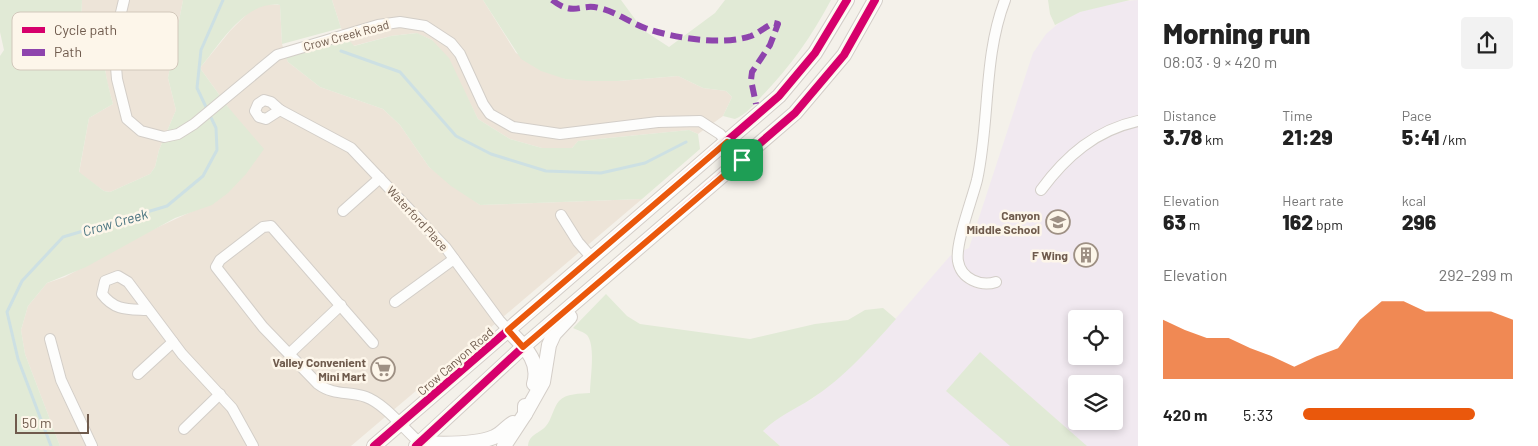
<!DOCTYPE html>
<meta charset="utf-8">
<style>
:root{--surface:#fff;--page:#f2f2f2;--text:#222;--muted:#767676;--accent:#ea580c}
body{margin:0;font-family:Barlow,sans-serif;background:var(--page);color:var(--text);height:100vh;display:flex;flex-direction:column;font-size:19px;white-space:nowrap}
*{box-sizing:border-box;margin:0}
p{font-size:16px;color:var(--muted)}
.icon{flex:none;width:28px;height:28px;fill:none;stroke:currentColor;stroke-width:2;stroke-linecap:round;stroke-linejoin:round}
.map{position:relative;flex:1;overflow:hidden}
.drawer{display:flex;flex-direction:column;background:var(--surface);width:400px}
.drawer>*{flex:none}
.controls{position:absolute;left:1068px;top:310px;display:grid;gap:10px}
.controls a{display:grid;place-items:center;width:55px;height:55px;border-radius:5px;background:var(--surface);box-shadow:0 2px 8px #0003;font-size:25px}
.scale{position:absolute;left:15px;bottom:12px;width:74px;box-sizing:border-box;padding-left:5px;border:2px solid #6f5b4d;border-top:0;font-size:14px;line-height:18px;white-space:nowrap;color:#6f5b4d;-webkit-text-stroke:4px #fdf6ea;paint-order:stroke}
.pin{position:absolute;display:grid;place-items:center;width:42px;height:42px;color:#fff;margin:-21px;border-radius:10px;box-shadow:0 2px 8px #0006}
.round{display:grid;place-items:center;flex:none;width:52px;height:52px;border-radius:5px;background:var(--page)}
.summary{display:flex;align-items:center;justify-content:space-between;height:85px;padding:0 25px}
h1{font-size:28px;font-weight:800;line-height:38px}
.metrics{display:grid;grid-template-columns:repeat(3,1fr);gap:8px;height:85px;padding:5px 25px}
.metrics div{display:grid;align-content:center}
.metrics b{font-size:21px;font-weight:800}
.metrics small{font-size:14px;font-weight:400}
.metrics p{font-size:14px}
.chart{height:140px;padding:10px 25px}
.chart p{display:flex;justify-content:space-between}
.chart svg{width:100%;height:90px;margin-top:5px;fill:var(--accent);opacity:.7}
ul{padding:0 25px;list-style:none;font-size:16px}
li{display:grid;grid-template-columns:80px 60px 1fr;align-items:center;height:38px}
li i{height:12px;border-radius:6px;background:var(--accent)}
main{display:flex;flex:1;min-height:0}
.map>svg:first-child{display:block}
.residential{fill:#ede4d8}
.education{fill:#f1e9f0;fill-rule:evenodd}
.green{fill:#e1ead6}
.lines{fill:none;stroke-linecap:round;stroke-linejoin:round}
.stream{stroke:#cde0e3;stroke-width:3}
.street-casing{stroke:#d3cec8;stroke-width:12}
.secondary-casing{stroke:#d4cec8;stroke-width:16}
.street{stroke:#fdfdfc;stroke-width:10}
.secondary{stroke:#fdfdfc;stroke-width:14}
.quiet{stroke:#8e44ad;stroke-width:6;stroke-dasharray:12 6;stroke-linecap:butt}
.cycleway-casing{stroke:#fdf6ea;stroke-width:11}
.cycleway{stroke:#d6006c;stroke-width:8}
.route-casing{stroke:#fff;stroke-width:10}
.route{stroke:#ea580c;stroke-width:6}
.labels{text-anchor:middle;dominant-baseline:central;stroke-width:5;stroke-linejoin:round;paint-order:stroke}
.street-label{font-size:12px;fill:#6f5b4d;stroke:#fdf6ea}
.poi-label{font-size:12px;font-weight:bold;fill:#6f5b4d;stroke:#fdf6ea;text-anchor:end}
.water-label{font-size:14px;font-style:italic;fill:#4a7480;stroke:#fdf6ea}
.key{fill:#fdf6ea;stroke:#d2c8bb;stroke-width:1}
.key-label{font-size:14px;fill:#6f5b4d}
</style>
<main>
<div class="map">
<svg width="1138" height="446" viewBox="0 0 1138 446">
<rect width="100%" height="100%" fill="#f4f1ea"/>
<g class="residential">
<polygon points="82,0 183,0 168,78 176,110 159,150 155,167 150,174 110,192 104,191 79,173 89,118 113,104 107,82 103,53 106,37 81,27"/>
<polygon points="332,0 483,0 516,53 565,79 618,81 678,76 703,88 726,91 732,97 723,116 698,134 689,130 578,141 572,148 542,148 510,139 478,119 465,93 432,40 416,33 391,36 353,46 341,28"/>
<polygon points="262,4 280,5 282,44 288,62 320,87 383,109 400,125 429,167 480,205 642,199 351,446 60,446 25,354 21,330 28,306 47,283 65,277 141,235 193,211 228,107 200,68 230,31 252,9"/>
</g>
<path class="education" d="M1138 0V446H780L763 431 774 419 812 399 852 365 877 340 950 256 969 248 1028 68 1033 53 1046 34 1065 18 1080 12 1117 2ZM1076 319H1114V356H1076ZM1076 384H1114V421H1076Z"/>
<g class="green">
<path d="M0 0H82L81 27 106 37C101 60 107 81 113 104L89 118 79 172 104 191 110 192 150 174 155 167 159 150 176 110 168 78 183 0H332L341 28 282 44 280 5C245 0 220 44 200 68L228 107 264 149 246 174 228 193 212 205 175 218 86 267 47 283 28 306 21 330 25 354 60 446H0V56L4 50 0 32Z"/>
<path d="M483 0H621L643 30 669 47 715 13 725 0H831C812 36 790 67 761 97 754 105 745 115 735 119L723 116 732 97 726 91 703 88 678 76 618 81H588L565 79 541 71 521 59Z"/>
<polygon points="1048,0 1130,0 1080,12 1055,25 1050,14"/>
<polygon points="417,33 432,40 449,58 478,119 510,139 542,148 572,148 578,141 689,130 698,134 700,149 642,199 480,205 451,186 429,167 400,125 383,109 320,87 288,62 286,57 349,40 354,46 391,36"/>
<path d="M606 294 627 316 640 324 750 339 815 324 848 320 865 310 883 308 896 319C871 347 843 379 811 399 794 410 778 416 763 431L780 446H528C529 434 539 434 546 426 552 419 553 408 559 401 566 393 580 394 590 393 590 379 596 346 587 335 584 332 577 330 573 328Z"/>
<polygon points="980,352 1087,446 1010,446 946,391"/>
</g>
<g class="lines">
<g class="stream">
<polyline points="341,51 400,72 456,136 491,154 546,171 601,173 645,163 686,142"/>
<polyline points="51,446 18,359 7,312 22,281 63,237 167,206 203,176 217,150 216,128 197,88 201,50 223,0"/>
</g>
<g class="street-casing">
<g id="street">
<polyline points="124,0 114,42 117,79 127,119 141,131 164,137 178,134 194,124 277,55 378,25 400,22 425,26 451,43 460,54 483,104 490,114 513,127 560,134 658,122 700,121 720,134 742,160"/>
<polygon points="264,100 271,102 280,110 266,119 259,117 255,111 258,104"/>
<polyline points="280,110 351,148 446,248 499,320 508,330"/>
<path d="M1041 190C1066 156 1096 130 1138 121"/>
<polyline points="343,211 380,178"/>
<polyline points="561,215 578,242 592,258"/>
<path d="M996 282C981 287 961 279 958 261 955 244 972 200 977 180 990 121 983 57 1005 0"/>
<polyline points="395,302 454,259"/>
<path d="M147 310C128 309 115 311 102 294L105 281 118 276 128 282 182 354 232 408 253 446"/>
<polyline points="50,339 61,380 92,446"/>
<path d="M373 343 271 226 263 227 220 260 216 267 263 327 318 384C334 396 349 391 366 397 385 404 404 429 420 443"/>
<polyline points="289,354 341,305"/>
<polyline points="138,374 173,342"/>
<polyline points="184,429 220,394"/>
</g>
</g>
<g class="secondary-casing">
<g id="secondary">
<path d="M508 330C523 346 541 360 534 384"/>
<polyline points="525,414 543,382 549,345 554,334 570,317"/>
<path d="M420 443C440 444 475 445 494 437 502 434 506 427 513 423"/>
<polyline points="374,446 779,96 815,53 847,0"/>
<polyline points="416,446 523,347 795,113 844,55 875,0"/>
<polyline points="504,446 525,414 525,406"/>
</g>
</g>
<use href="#street" class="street"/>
<use href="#secondary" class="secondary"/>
<path class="quiet" d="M552 0C574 17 581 3 599 8 616 12 629 22 645 28 673 38 722 46 751 36 759 33 766 26 774 23L778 24 770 45 752 72 751 80 756 104"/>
<g class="cycleway-casing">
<g id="cycleway">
<polyline points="374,446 779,96 815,53 847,0"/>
<polyline points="416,446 523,347 795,113 844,55 875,0"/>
</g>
</g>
<use href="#cycleway" class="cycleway"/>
</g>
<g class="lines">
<g class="route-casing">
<polygon id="route" points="727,142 742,160 523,347 508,330"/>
</g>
<use href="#route" class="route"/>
</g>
<defs>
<g id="school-ring" transform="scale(1.25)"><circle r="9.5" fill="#fdf6ea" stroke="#9e9084" stroke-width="1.5"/><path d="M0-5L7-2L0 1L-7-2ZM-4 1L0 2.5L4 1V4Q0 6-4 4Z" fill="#9e9084"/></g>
<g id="building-ring" transform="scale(1.25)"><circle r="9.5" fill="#fdf6ea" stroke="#9e9084" stroke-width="1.5"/><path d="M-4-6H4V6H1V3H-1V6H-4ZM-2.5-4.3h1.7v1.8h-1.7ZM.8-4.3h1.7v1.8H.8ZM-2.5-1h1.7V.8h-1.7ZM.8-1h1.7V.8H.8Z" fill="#9e9084"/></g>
<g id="supermarket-ring" transform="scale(1.25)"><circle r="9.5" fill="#fdf6ea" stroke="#9e9084" stroke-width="1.5"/><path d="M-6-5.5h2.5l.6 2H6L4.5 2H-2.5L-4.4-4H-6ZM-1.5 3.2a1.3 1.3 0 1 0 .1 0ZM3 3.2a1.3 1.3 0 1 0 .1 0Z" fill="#9e9084"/></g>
</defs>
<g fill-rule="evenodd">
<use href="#school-ring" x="1058" y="222"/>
<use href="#building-ring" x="1086" y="255"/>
<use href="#supermarket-ring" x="383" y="369"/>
</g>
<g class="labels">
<g class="street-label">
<text transform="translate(346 35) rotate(-15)">Crow Creek Road</text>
<text transform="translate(418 218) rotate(47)">Waterford Place</text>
<text transform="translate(455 361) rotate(-41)">Crow Canyon Road</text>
</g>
<g class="poi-label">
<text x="1040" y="215">Canyon<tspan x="1040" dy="14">Middle School</tspan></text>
<text x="1068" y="255">F Wing</text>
<text x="366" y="362">Valley Convenient<tspan x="366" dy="14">Mini Mart</tspan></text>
</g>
<g class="water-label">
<text transform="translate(115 222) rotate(-16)">Crow Creek</text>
</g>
</g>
<rect x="12" y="12" width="166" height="58" rx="8" class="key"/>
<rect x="22" y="27" width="23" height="6" fill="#d6006c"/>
<rect x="22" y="49" width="23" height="7" fill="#8e44ad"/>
<g class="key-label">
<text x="54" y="35">Cycle path</text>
<text x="54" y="57">Path</text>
</g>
</svg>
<div class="controls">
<a><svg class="icon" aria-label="locate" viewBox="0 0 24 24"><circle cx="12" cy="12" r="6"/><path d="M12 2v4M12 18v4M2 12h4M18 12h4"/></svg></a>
<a><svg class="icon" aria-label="layers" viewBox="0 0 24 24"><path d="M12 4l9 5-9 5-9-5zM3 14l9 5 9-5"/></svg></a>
</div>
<div class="scale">50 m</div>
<div class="pin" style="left:742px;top:160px;background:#1e9e55"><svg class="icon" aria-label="arrive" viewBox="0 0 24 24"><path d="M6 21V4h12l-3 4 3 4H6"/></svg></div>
</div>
<section class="drawer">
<div class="summary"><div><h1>Morning run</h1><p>08:03 · 9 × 420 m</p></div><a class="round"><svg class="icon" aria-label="share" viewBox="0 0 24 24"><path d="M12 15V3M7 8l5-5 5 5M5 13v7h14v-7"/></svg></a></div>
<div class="metrics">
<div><p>Distance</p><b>3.78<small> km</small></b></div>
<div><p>Time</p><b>21:29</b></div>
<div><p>Pace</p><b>5:41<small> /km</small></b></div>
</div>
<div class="metrics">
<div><p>Elevation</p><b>63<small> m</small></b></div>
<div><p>Heart rate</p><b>162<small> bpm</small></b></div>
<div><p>kcal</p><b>296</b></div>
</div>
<div class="chart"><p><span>Elevation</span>292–299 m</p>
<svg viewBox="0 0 160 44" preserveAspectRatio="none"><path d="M0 44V15L10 20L20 24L30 24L40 29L50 33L60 38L70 33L80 29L90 15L100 6L110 6L120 11L130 11L140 11L150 11L160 15V44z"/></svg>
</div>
<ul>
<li><b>420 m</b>5:33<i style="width:82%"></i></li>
</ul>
</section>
</main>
